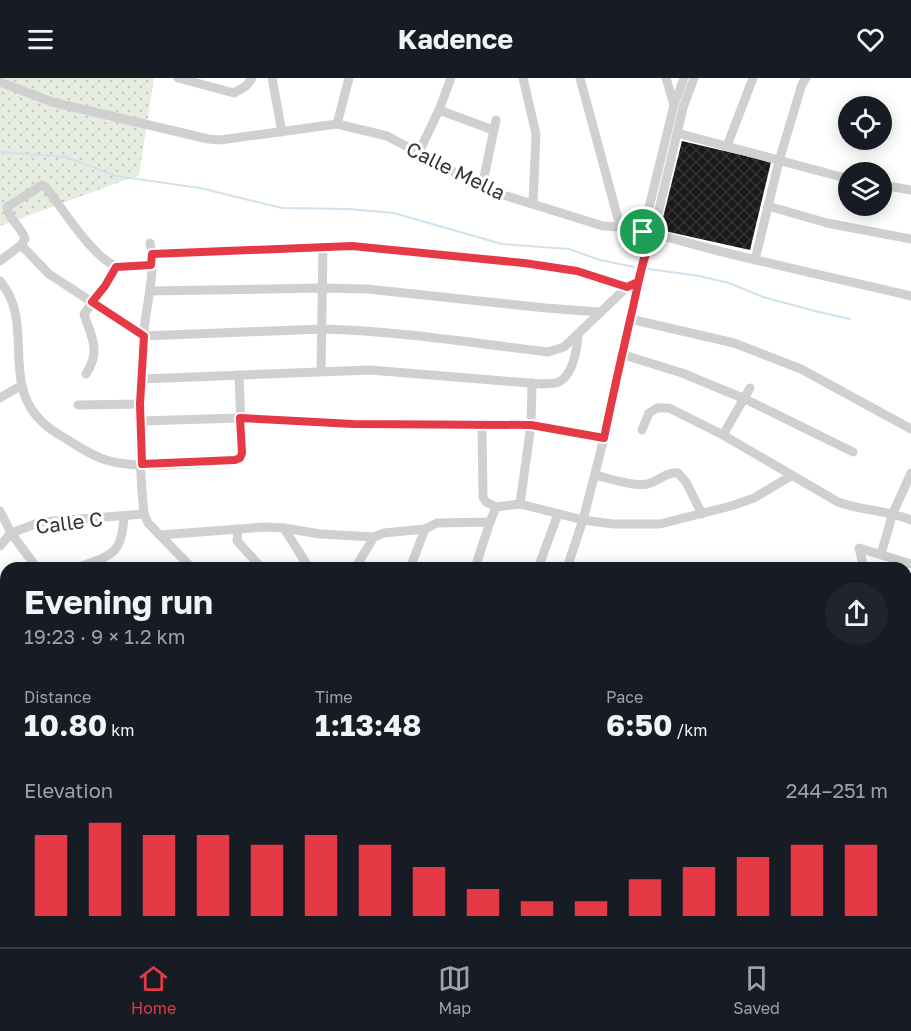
<!DOCTYPE html>
<meta charset="utf-8">
<style>
:root{--surface:#171b24;--page:#20242c;--text:#f1f3f6;--muted:#9ea1a6;--line:#363941;--accent:#e63946}
body{margin:0;font-family:"Golos Text",sans-serif;background:var(--page);color:var(--text);height:100vh;display:flex;flex-direction:column;font-size:22px;white-space:nowrap}
*{box-sizing:border-box;margin:0}
p{font-size:20px;color:var(--muted)}
.icon{flex:none;width:33px;height:33px;fill:none;stroke:currentColor;stroke-width:2;stroke-linecap:round;stroke-linejoin:round}
.map{position:relative;flex:1;overflow:hidden}
.drawer{position:absolute;left:0px;top:484px;width:912px;height:386px;display:flex;flex-direction:column;background:var(--surface);border-radius:18px 18px 0 0;box-shadow:0 3px 15px #0003}
.drawer>*{flex:none}
.controls{position:absolute;left:838px;top:18px;display:grid;gap:12px}
.controls a{display:grid;place-items:center;width:54px;height:54px;border-radius:50%;background:var(--surface);box-shadow:0 3px 15px #0003;font-size:30px}
.pin{position:absolute;display:grid;place-items:center;width:51px;height:51px;color:#fff;margin:-26px;border:3px solid #fff;border-radius:50%;box-shadow:0 2px 6px #0007}
.round{display:grid;place-items:center;flex:none;width:63px;height:63px;border-radius:32px;background:var(--page)}
.overview{display:flex;align-items:center;justify-content:space-between;height:102px;padding:0 24px}
h1{font-size:33px;font-weight:700;line-height:45px}
.stats{display:grid;grid-template-columns:repeat(3,1fr);gap:9px;height:102px;padding:6px 24px}
.stats div{display:grid;align-content:center}
.stats b{font-size:30px;font-weight:700}
.stats small{font-size:16px;font-weight:400}
.stats p{font-size:16px}
.chart{height:168px;padding:12px 24px}
.chart p{display:flex;justify-content:space-between}
.chart svg{width:100%;height:108px;margin-top:6px;stroke:var(--accent);stroke-width:6}
header{display:flex;justify-content:space-between;align-items:center;height:78px;padding:0 24px;background:var(--surface);font-size:27px;font-weight:700}
.tabs{display:flex;justify-content:space-around;align-items:center;height:84px;border-top:2px solid var(--line);background:var(--surface);font-size:16px;color:var(--muted)}
.tabs a{display:grid;justify-items:center;gap:3px}
.tabs .on{color:var(--accent)}
.map>svg:first-child{display:block}
.grass{fill:url(#grass-dots)}
.lines{fill:none;stroke-linecap:round;stroke-linejoin:round}
.stream{stroke:#cfe2ee;stroke-width:2}
.building{fill:url(#building-cross-hatch)}
.minor{stroke:#d0d0d0;stroke-width:9}
.route-casing{stroke:#fff;stroke-width:12}
.route{stroke:#e63946;stroke-width:8}
.labels{text-anchor:middle;dominant-baseline:central;stroke-width:6;stroke-linejoin:round;paint-order:stroke}
.street-label{font-size:20px;fill:#333;stroke:#fff}
</style>
<header><svg class="icon" aria-label="menu" viewBox="0 0 24 24"><path d="M4 6h16M4 12h16M4 18h16"/></svg>Kadence<svg class="icon" aria-label="heart" viewBox="0 0 24 24"><path d="M12 20l-8-8c-3-5 5-10 8-4 3-6 11-1 8 4z"/></svg></header>
<div class="map">
<svg width="911" height="869" viewBox="0 0 911 869">
<defs>
<pattern id="grass-dots" width="8" height="8" patternUnits="userSpaceOnUse" patternTransform="scale(1.5)"><rect width="8" height="8" fill="#e6ecdf"/><path d="M2 2h.1M6 6h.1" fill="none" stroke="#c6cbc0" stroke-width="1.8" stroke-linecap="round"/></pattern>
<pattern id="building-cross-hatch" width="8" height="8" patternUnits="userSpaceOnUse" patternTransform="scale(1.5)"><rect width="8" height="8" fill="#1a1a1a"/><path d="M0 0l8 8M0 8l8-8" fill="none" stroke="#333"/></pattern>
</defs>
<rect width="100%" height="100%" fill="#fff"/>
<polygon class="grass" points="0,0 154,0 139,97 0,148"/>
<g class="lines">
<g class="stream">
<polyline points="0,74 66,79 116,98 200,110 282,130 348,131 394,135 502,166 569,171 600,182 634,189"/>
<polyline points="649,191 699,198 729,205 763,219 815,233 850,241"/>
</g>
</g>
<polygon class="building" points="682,63 771,84 750,172 660,152"/>
<g class="lines">
<g class="minor">
<polyline points="178,0 234,15 246,8 252,0"/>
<polyline points="272,0 282,54"/>
<polyline points="523,0 536,56 533,125"/>
<polyline points="580,0 620,148"/>
<polyline points="666,0 674,27"/>
<path d="M0 4 52 24 208 61 220 62 337 46 387 58 482 109 500 116 603 148C641 149 681 164 719 173 783 189 847 203 911 218"/>
<polyline points="439,32 493,52"/>
<polyline points="337,46 349,0"/>
<polyline points="677,55 849,101"/>
<polyline points="727,68 753,0"/>
<polyline points="419,74 439,32 451,0"/>
<polyline points="882,107 911,112"/>
<polyline points="482,109 496,42"/>
<polyline points="768,128 827,145 911,161"/>
<path d="M150 165C156 194 147 223 144 252 139 309 138 379 144 436L148 445 192 490"/>
<path d="M21 167 49 196 144 258 322 251C398 253 473 265 548 274L564 269 627 209 638 204"/>
<polyline points="645,174 643,154 674,27 684,0"/>
<polyline points="152,176 352,168 524,185 577,193 627,209"/>
<polyline points="755,182 779,83 802,6 806,0"/>
<path d="M0 183 21 167 25 161C22 149 8 141 7 129L42 107 46 109C61 129 92 178 114 187 123 192 141 188 151 187"/>
<path d="M0 203C26 234 14 272 22 308 27 332 43 348 63 359 76 367 89 376 103 381 138 393 198 385 235 382L240 380 242 375 239 297"/>
<polyline points="150,213 321,210 367,211 546,230 599,234"/>
<polyline points="630,241 734,265 801,291 911,351"/>
<polyline points="621,276 682,295 745,321 853,374"/>
<polyline points="321,293 323,169"/>
<path d="M86 296C101 273 92 260 84 236L105 208 116 189"/>
<path d="M142 301 370 292 541 306C546 305 552 306 556 305 573 300 577 271 578 257"/>
<polyline points="0,320 22,307"/>
<polyline points="78,327 140,326"/>
<polyline points="141,343 240,340 353,346 531,347 604,360"/>
<polyline points="482,348 483,419 486,424 496,429"/>
<path d="M642 352 649 335 657 330H669L723 357 838 424C863 433 887 432 911 442"/>
<polyline points="723,357 750,310"/>
<path d="M595 397C608 400 634 409 647 406 658 404 667 393 678 395L686 404 702 436"/>
<polyline points="520,426 531,347 532,305"/>
<polyline points="0,433 11,455 37,490"/>
<polyline points="284,450 309,490"/>
<polyline points="238,451 237,463 262,490"/>
<polyline points="160,457 265,449 284,450 320,456 374,459 384,455 425,451 437,445 490,444 496,429 520,426 583,442 613,446 660,446 731,428 754,420 791,398"/>
<polyline points="0,468 11,455 41,444 144,436"/>
<polyline points="881,476 893,435 911,395"/>
<path d="M77 490C111 477 122 478 124 438"/>
<polyline points="355,490 374,459"/>
<polyline points="410,490 425,451"/>
<polyline points="475,490 490,444"/>
<polyline points="538,490 558,436"/>
<polyline points="567,490 583,442 604,360 638,204 645,176 653,157 683,30 694,0"/>
<polyline points="864,490 859,470 911,486"/>
<polyline points="0,529 6,525"/>
<polyline points="906,532 911,534"/>
<polyline points="906,584 911,585"/>
<polyline points="906,654 911,655"/>
<polyline points="0,667 6,660"/>
<polyline points="0,779 6,787"/>
<polyline points="0,816 6,811"/>
<polyline points="68,864 72,869"/>
<polyline points="603,864 610,866"/>
<polyline points="732,864 745,869"/>
<polyline points="15,869 21,864"/>
<polyline points="209,869 212,864"/>
<polyline points="229,869 289,864"/>
<polyline points="446,869 448,864"/>
<polyline points="506,869 508,864"/>
</g>
</g>
<g class="lines">
<g class="route-casing">
<path id="route" d="M643 154 645 176 638 204 627 209 577 193 524 185 352 168 152 176 151 187 116 189 105 208 92 224 144 258 140 326 142 386 235 382 240 380 242 375 240 340 353 346 531 347 604 360C612 321 621 281 630 242 637 213 641 185 653 157L643 154"/>
</g>
<use href="#route" class="route"/>
</g>
<g class="labels">
<g class="street-label">
<text transform="translate(456 92) rotate(26)">Calle Mella</text>
<text transform="translate(69 444) rotate(-7)">Calle C</text>
</g>
</g>
</svg>
<div class="controls">
<a><svg class="icon" aria-label="locate" viewBox="0 0 24 24"><circle cx="12" cy="12" r="6"/><path d="M12 2v4M12 18v4M2 12h4M18 12h4"/></svg></a>
<a><svg class="icon" aria-label="layers" viewBox="0 0 24 24"><path d="M12 4l9 5-9 5-9-5zM3 14l9 5 9-5"/></svg></a>
</div>
<div class="pin" style="left:643px;top:154px;background:#1e9e55"><svg class="icon" aria-label="arrive" viewBox="0 0 24 24"><path d="M6 21V4h12l-3 4 3 4H6"/></svg></div>
<section class="drawer">
<div class="overview"><div><h1>Evening run</h1><p>19:23 · 9 × 1.2 km</p></div><a class="round"><svg class="icon" aria-label="share" viewBox="0 0 24 24"><path d="M12 15V3M7 8l5-5 5 5M5 13v7h14v-7"/></svg></a></div>
<div class="stats">
<div><p>Distance</p><b>10.80<small> km</small></b></div>
<div><p>Time</p><b>1:13:48</b></div>
<div><p>Pace</p><b>6:50<small> /km</small></b></div>
</div>
<div class="chart"><p><span>Elevation</span>244–251 m</p>
<svg viewBox="0 0 160 44" preserveAspectRatio="none"><path d="M5 44V11M15 44V6M25 44V11M35 44V11M45 44V15M55 44V11M65 44V15M75 44V24M85 44V33M95 44V38M105 44V38M115 44V29M125 44V24M135 44V20M145 44V15M155 44V15"/></svg>
</div>
</section>
</div>
<nav class="tabs">
<a class="on"><svg class="icon" aria-label="home" viewBox="0 0 24 24"><path d="M3 11l9-7 9 7M6 9v11h12V9"/></svg>Home</a>
<a><svg class="icon" aria-label="map" viewBox="0 0 24 24"><path d="M3 6l6-2 6 2 6-2v14l-6 2-6-2-6 2zM9 4v14M15 6v14"/></svg>Map</a>
<a><svg class="icon" aria-label="saved" viewBox="0 0 24 24"><path d="M7 4h10v16l-5-4-5 4z"/></svg>Saved</a>
</nav>
